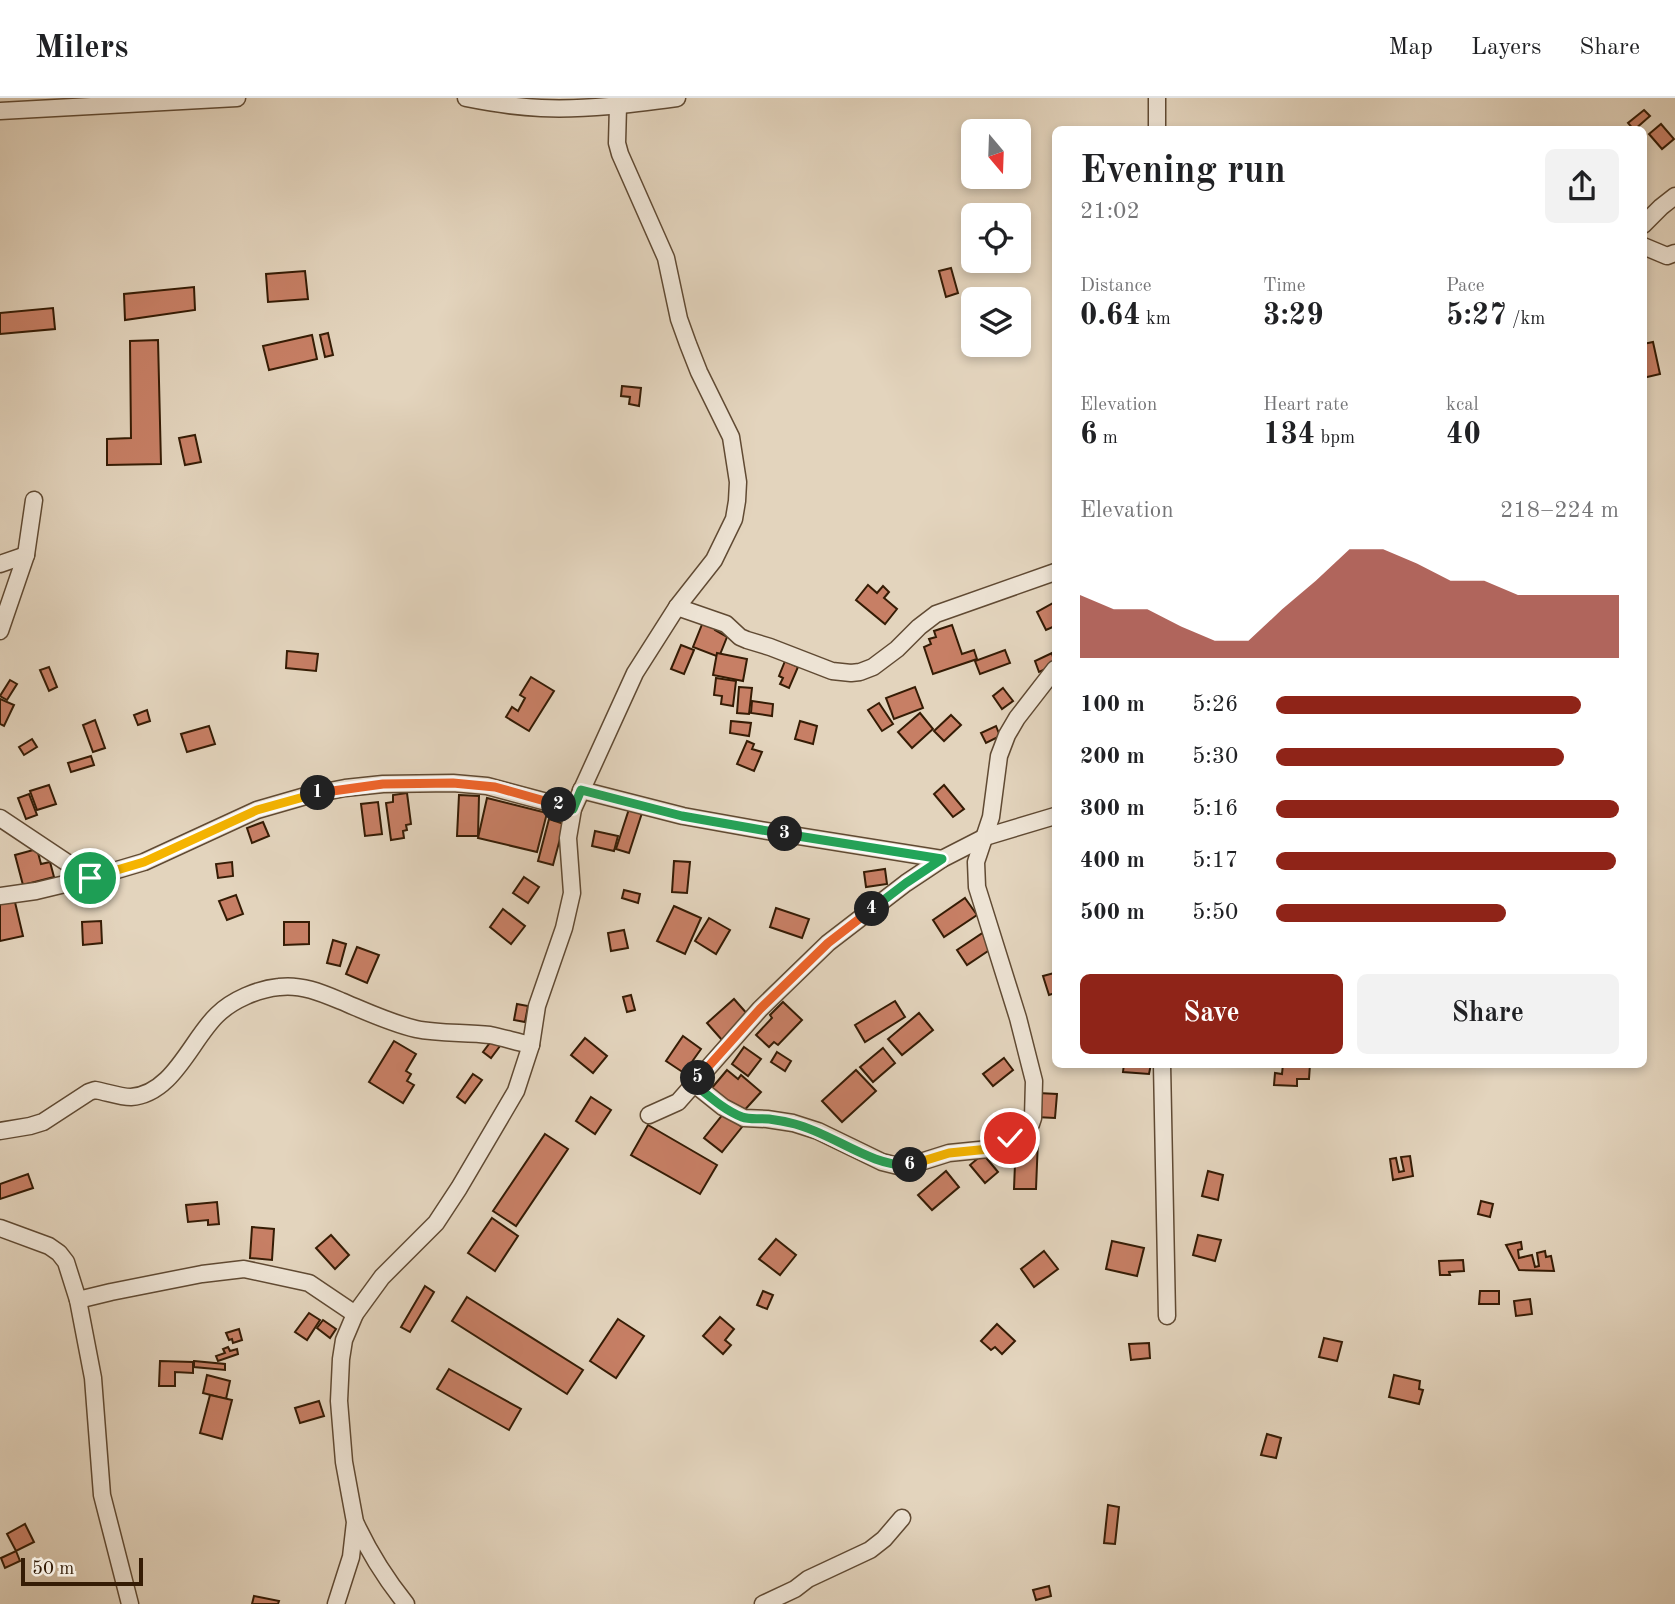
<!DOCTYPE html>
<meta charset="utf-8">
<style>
:root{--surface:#fff;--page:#f2f2f2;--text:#202124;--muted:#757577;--line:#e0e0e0;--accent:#8f2418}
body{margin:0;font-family:"Old Standard TT",serif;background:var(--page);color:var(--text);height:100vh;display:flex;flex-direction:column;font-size:26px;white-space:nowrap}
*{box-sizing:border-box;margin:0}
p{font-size:23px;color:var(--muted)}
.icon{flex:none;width:38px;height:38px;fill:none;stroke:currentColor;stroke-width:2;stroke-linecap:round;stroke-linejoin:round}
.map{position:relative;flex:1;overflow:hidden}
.drawer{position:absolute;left:1052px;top:28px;width:595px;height:942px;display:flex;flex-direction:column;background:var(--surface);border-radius:10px;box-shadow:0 4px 10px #0003}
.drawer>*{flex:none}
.needle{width:46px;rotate:161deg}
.fabs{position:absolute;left:961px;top:21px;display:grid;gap:14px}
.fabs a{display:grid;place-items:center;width:70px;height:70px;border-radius:10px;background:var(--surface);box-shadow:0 4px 10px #0003;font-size:35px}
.scale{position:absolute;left:21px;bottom:18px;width:122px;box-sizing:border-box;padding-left:7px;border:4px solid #351c05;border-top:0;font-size:19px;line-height:24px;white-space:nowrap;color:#351c05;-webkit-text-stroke:5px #ede3d4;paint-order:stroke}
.pin{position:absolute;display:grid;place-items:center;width:60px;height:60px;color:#fff;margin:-30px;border:4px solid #fff;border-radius:50%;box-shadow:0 2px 7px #0007}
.km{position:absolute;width:35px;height:35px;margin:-18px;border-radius:50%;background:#222;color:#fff;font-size:19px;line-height:35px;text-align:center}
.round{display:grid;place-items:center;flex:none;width:74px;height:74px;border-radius:10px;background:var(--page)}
.overview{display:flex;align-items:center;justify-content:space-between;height:119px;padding:0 28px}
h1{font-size:38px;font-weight:800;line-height:52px}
.stats{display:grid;grid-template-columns:repeat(3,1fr);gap:10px;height:119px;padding:7px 28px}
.stats div{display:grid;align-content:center}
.stats b{font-size:30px;font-weight:800}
.stats small{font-size:19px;font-weight:400}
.stats p{font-size:19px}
.chart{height:196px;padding:14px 28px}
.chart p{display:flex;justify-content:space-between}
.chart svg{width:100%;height:126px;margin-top:7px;fill:var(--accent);opacity:.7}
.action{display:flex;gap:14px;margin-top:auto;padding:14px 28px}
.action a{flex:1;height:80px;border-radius:10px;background:var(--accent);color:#fff;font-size:28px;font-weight:800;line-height:80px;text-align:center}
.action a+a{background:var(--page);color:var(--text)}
ul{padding:0 28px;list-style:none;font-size:23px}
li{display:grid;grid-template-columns:112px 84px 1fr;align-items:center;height:52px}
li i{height:18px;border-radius:9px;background:var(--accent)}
header{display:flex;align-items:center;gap:42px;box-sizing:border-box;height:98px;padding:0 35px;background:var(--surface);border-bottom:2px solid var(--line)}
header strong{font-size:33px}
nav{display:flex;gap:38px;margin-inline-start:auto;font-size:24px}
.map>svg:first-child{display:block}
.building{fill:#c77f65;stroke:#351c05;stroke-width:2}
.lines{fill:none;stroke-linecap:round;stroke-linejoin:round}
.minor-casing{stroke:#604a33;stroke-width:19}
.minor{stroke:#ede3d4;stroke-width:16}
.split-1-casing{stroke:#fff;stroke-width:14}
.split-2-casing{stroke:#fff;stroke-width:14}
.split-3-casing{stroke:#fff;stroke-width:14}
.split-4-casing{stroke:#fff;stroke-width:14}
.split-5-casing{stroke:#fff;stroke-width:14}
.split-6-casing{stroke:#fff;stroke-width:14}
.split-7-casing{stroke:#fff;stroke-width:14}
.split-1{stroke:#f5b400;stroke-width:9}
.split-2{stroke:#f0652b;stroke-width:9}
.split-3{stroke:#22a559;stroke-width:9}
.split-4{stroke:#22a559;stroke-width:9}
.split-5{stroke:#f0652b;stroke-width:9}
.split-6{stroke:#22a559;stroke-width:9}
.split-7{stroke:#f5b400;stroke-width:9}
</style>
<header>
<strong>Milers</strong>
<nav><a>Map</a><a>Layers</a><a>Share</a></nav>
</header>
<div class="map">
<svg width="1675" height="1506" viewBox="0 0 1675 1506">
<rect width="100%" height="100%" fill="#e3d4bd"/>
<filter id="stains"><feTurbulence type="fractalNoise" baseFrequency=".00286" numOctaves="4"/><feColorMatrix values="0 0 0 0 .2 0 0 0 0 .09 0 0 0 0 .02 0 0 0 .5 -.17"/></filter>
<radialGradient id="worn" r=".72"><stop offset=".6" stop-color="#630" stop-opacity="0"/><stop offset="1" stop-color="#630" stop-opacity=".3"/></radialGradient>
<g class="building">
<polygon points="1644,12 1650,18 1634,32 1628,25"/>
<polygon points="1661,26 1674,41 1662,51 1649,36"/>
<polygon points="951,170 958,195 946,199 939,173"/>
<polygon points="305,173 308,201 268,204 266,176"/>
<polygon points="194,189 195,212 125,222 124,196"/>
<polygon points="53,210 55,231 0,236 0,215"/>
<polygon points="328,235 333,257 325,259 320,237"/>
<polygon points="312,237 317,261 269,272 263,248"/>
<polygon points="158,242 161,366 107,367 107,341 131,340 130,243"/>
<polygon points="1653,244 1660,276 1643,280 1643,246"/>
<polygon points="622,288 641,290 639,308 629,306 630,299 621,298"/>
<polygon points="195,337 201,364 185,367 179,340"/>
<polygon points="868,487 877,495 883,488 889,494 884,500 897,511 885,526 856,502"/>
<polygon points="1055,504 1055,528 1046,532 1037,514"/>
<polygon points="703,524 716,529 715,532 727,539 719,559 693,549"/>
<polygon points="952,527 962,556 974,552 977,561 933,576 924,549 931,546 929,541 936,539 934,533"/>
<polygon points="681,547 694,552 684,576 671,571"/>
<polygon points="1005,552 1010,565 980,576 975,563"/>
<polygon points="287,553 318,556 316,573 286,570"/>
<polygon points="717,555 747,561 743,583 713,577"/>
<polygon points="1052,555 1055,567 1039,574 1035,563"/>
<polygon points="785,563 798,569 789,590 780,586 783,580 779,578"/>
<polygon points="49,569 57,589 49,593 40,572"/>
<polygon points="531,579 554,593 529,633 506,619 512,609 518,613 525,600 520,597"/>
<polygon points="716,580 736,583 733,608 721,606 722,598 714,597"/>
<polygon points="10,582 17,586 7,602 0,598"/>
<polygon points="739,589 752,590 749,616 737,615"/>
<polygon points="915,589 923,610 894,621 886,600"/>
<polygon points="1003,590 1013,603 1002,611 993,598"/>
<polygon points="0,601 14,607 4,628 0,626"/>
<polygon points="752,603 773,606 772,618 751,615"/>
<polygon points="879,605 893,626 882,633 868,612"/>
<polygon points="147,612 150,623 138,627 134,617"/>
<polygon points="920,615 933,631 912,650 898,634"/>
<polygon points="951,617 961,627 944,643 934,633"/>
<polygon points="95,622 105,650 93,654 83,627"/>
<polygon points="731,623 751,625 749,638 730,635"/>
<polygon points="800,623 817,628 813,646 795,641"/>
<polygon points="209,628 215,646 187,654 181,636"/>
<polygon points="996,628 1000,638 986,645 981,635"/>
<polygon points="32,641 37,649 24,657 19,649"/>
<polygon points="747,643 754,646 752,651 762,654 754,673 737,666"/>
<polygon points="91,658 94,667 71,674 68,665"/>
<polygon points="49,687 56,706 37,712 30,693"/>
<polygon points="944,687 964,711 953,719 934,696"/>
<polygon points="407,695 411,726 406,727 407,732 403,733 404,740 391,742 386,705 393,704 393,697"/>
<polygon points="29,696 37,717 26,721 18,700"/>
<polygon points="459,697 479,698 478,738 457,738"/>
<polygon points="487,700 547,715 537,754 478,740"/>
<polygon points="378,704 382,736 365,738 361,706"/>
<polygon points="629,711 642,715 629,755 616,751"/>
<polygon points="549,721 564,726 553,767 538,763"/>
<polygon points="263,724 269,738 252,745 247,730"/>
<polygon points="595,733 618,738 614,753 592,748"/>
<polygon points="37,751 41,766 50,764 54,779 23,787 15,757"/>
<polygon points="674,763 690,764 687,795 672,794"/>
<polygon points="232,764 233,778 218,780 216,766"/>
<polygon points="885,771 887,786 866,789 864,774"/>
<polygon points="524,779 539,789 528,805 513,795"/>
<polygon points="624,792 640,796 638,805 622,800"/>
<polygon points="236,797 243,816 227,822 219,803"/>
<polygon points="14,800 23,838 0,843 0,804"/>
<polygon points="965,800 977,817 944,839 933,822"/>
<polygon points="674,808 701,820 685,856 657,843"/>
<polygon points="776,810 809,821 802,840 770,829"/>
<polygon points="503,811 525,828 511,846 490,829"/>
<polygon points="709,820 730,832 716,856 695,843"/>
<polygon points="101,823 102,845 83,847 82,824"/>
<polygon points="284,824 309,824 309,846 284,847"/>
<polygon points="624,832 628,850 611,853 608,835"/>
<polygon points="984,834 994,849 967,867 957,852"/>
<polygon points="333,842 346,846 340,868 327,865"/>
<polygon points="357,849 379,857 367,885 346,876"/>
<polygon points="1054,875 1055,895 1049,897 1043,878"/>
<polygon points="631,897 635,912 627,914 623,899"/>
<polygon points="734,901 749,918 722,942 707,925"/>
<polygon points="895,903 905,919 865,944 855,927"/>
<polygon points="783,904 802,922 778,947 774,944 769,949 756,937 772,920 770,917"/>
<polygon points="517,906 528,908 525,924 514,922"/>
<polygon points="919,915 933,932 902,957 888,941"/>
<polygon points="683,938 701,951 684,975 666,963"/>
<polygon points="585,940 607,958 593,975 571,957"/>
<polygon points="492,942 500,948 491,960 483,954"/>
<polygon points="394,943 416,956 406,973 411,976 407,983 414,987 403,1005 369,984"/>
<polygon points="744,949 761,961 748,978 732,966"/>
<polygon points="883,950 895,965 873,984 860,969"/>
<polygon points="777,954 791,963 785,973 771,964"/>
<polygon points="1004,960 1013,972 993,988 983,976"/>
<polygon points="1124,966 1151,966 1149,976 1123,974"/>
<polygon points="1283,966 1310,966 1309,981 1297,981 1297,988 1274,987 1275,975 1282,976"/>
<polygon points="727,972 738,981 741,977 761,994 741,1016 711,991"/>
<polygon points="856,972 876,993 842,1024 822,1003"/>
<polygon points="473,976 482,982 465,1005 457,999"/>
<polygon points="1038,995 1057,996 1055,1020 1036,1019"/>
<polygon points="591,999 611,1012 595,1036 576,1023"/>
<polygon points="724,1015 742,1029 722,1054 704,1040"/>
<polygon points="648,1027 717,1067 700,1096 631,1057"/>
<polygon points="545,1036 568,1051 516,1128 493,1113"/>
<polygon points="1016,1040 1038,1041 1036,1091 1014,1091"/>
<polygon points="983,1056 998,1074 985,1085 970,1067"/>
<polygon points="1410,1058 1413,1078 1393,1082 1390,1061 1396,1060 1399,1074 1404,1073 1401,1059"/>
<polygon points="946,1073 959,1089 932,1112 918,1097"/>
<polygon points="1208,1073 1223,1077 1218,1102 1202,1098"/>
<polygon points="28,1076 33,1090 0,1101 0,1086"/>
<polygon points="1481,1103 1493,1106 1490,1119 1478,1116"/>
<polygon points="217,1104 219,1126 208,1127 208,1122 188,1124 186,1107"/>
<polygon points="492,1120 518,1138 495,1173 468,1155"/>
<polygon points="252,1129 274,1131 272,1162 250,1160"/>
<polygon points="331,1137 349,1157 335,1171 316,1150"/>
<polygon points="1198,1137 1221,1142 1215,1163 1193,1157"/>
<polygon points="776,1141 796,1157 780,1177 759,1161"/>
<polygon points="1112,1143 1144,1150 1137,1178 1106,1171"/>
<polygon points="1521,1144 1522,1151 1518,1152 1519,1160 1532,1157 1535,1169 1539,1168 1537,1155 1545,1153 1546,1159 1551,1158 1554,1173 1519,1172 1506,1147"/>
<polygon points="1044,1153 1058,1171 1034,1189 1021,1171"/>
<polygon points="1463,1162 1464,1173 1449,1174 1450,1177 1440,1177 1439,1163"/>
<polygon points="425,1188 434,1194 410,1234 401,1229"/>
<polygon points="763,1193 773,1197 767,1211 757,1207"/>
<polygon points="1480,1193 1499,1193 1499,1206 1479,1206"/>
<polygon points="467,1199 583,1272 567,1296 452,1223"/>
<polygon points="1530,1201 1532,1216 1516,1218 1514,1203"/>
<polygon points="309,1215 320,1222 307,1242 295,1234"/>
<polygon points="720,1219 734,1231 725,1242 731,1247 723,1256 703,1238"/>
<polygon points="618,1221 644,1238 616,1280 590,1263"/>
<polygon points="323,1222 336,1231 330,1240 317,1230"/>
<polygon points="997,1226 1015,1243 1002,1256 995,1249 991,1252 981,1243"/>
<polygon points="239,1231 242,1242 233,1245 232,1241 229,1242 226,1235"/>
<polygon points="1324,1240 1342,1244 1337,1263 1319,1259"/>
<polygon points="1149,1245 1150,1260 1131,1262 1129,1246"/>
<polygon points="228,1249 230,1253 237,1251 238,1256 218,1263 216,1258 225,1255 223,1251"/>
<polygon points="160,1263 193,1264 193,1275 175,1274 175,1288 159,1288"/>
<polygon points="194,1263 225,1266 225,1272 194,1269"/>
<polygon points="449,1271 521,1311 509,1332 437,1291"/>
<polygon points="207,1277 230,1283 226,1301 203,1295"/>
<polygon points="1394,1277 1420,1283 1419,1291 1423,1292 1419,1306 1389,1299"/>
<polygon points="210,1297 232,1302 222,1341 200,1335"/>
<polygon points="319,1303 324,1318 300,1325 295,1310"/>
<polygon points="1267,1336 1281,1340 1276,1360 1261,1357"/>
<polygon points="1108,1407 1119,1409 1115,1446 1104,1445"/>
<polygon points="25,1426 34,1444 16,1453 7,1436"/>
<polygon points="16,1453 20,1463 5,1470 1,1460"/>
<polygon points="1049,1488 1051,1498 1036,1502 1033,1492"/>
<polygon points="254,1498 279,1503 278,1506 252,1506"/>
</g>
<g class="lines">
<g class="minor-casing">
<g id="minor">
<path d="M466 0C491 5 516 9 541 10 587 12 632 6 677 0"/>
<polyline points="1157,0 1157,32"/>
<polyline points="0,13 237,0"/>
<polyline points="1643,127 1661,109 1675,98"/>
<polyline points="1643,148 1667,158 1675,155"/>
<polyline points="0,466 26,457"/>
<polyline points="677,509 726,526 740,539 747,542 770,549 832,573 851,575 860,574 873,569 897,551 919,529 936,516 1055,474"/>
<polyline points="0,533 26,457 34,402"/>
<polyline points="581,692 683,718 761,732 942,761"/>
<polyline points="0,720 90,780"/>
<polyline points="0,798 36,793 90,780 144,764 257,712 309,697 345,690 383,686 453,685 487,688 573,711"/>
<polyline points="1162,966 1167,1218"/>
<polyline points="693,985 723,1009 744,1020 767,1021 793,1025 818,1033 882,1064 898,1068 911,1067 949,1055 989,1051 1026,1032 1031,1026 1033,1020 1034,983 1018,920 977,789 976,764 991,719 999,658 1007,637 1017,620 1055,571"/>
<polyline points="649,1017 678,1004 760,911 828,845 906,785 942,761 985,739 1055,718"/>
<path d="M0 1033 30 1028 43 1024 89 994 95 992C107 994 119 999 131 999 173 996 191 942 217 917 232 902 258 891 279 889 301 886 322 895 341 903 365 913 390 925 416 931 440 936 465 934 490 937 504 940 517 944 531 947"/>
<polyline points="0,1130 49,1148 59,1155 66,1164 78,1202 93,1280 102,1397 130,1506"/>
<polyline points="78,1202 111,1194 202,1176 244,1171 309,1185 355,1216"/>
<path d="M356 1426C370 1456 386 1481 406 1506"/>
<polyline points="336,1506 351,1459 355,1424 344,1364 339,1303 341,1261 344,1242 355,1216 382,1179 436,1125 459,1090 516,993 531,947 537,908 564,830 572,795 568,740 573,711 635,575 677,509 714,462 734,421 737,403 738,384 731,339 699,274 688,246 679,221 666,160 620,56 617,45 618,8"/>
<polyline points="763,1506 795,1491 808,1481 870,1452 884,1441 902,1420"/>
</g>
</g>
<use href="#minor" class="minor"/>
</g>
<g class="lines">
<g class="split-1-casing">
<polyline id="split-1" points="90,780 144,764 257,712 318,695"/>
</g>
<g class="split-2-casing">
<polyline id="split-2" points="318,695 383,686 453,685 495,689 559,707"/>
</g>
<g class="split-3-casing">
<polyline id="split-3" points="559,707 573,711 581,692 682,718 785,736"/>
</g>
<g class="split-4-casing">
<polyline id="split-4" points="785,736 942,761 906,785 872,811"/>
</g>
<g class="split-5-casing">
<polyline id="split-5" points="698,980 760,911 828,845 872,811"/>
</g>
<g class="split-6-casing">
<path id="split-6" d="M698 980 693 985C709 998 724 1012 742 1019 750 1022 760 1020 769 1021 777 1022 787 1024 795 1026 834 1036 871 1069 910 1067"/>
</g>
<g class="split-7-casing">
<polyline id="split-7" points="910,1067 949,1055 989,1051 1010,1040"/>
</g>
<use href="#split-1" class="split-1"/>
<use href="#split-2" class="split-2"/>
<use href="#split-3" class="split-3"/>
<use href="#split-4" class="split-4"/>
<use href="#split-5" class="split-5"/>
<use href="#split-6" class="split-6"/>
<use href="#split-7" class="split-7"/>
</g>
<rect width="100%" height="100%" filter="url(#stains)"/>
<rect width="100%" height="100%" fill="url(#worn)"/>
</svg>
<div class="fabs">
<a><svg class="needle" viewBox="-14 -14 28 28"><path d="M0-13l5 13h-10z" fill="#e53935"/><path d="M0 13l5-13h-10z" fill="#757577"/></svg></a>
<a><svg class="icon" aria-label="locate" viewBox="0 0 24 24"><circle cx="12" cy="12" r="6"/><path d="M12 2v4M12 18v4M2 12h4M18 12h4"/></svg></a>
<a><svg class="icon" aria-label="layers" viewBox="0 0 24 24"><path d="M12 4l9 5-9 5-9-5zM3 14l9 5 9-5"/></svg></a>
</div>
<div class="scale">50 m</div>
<div class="pin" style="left:90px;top:780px;background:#1e9e55"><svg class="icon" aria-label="arrive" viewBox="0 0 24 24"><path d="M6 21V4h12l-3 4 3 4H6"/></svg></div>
<div class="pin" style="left:1010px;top:1040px;background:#d93025"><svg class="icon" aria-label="check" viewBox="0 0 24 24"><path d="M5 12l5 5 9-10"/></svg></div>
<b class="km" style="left:318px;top:695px">1</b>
<b class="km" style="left:559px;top:707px">2</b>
<b class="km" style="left:785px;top:736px">3</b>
<b class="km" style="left:872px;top:811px">4</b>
<b class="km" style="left:698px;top:980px">5</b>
<b class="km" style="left:910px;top:1067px">6</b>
<section class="drawer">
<div class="overview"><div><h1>Evening run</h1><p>21:02</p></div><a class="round"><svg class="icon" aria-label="share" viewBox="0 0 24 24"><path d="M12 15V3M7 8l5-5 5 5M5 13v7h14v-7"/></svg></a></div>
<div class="stats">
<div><p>Distance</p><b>0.64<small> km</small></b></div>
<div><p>Time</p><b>3:29</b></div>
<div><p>Pace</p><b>5:27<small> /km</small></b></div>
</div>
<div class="stats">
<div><p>Elevation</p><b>6<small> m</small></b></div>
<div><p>Heart rate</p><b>134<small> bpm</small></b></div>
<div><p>kcal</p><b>40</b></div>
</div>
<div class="chart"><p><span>Elevation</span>218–224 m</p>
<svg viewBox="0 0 160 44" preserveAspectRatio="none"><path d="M0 44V22L10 27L20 27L30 33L40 38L50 38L60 27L70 17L80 6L90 6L100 11L110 17L120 17L130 22L140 22L150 22L160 22V44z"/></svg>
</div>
<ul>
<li><b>100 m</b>5:26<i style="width:89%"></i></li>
<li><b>200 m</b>5:30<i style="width:84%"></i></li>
<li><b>300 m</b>5:16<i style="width:100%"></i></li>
<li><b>400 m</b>5:17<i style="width:99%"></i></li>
<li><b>500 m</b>5:50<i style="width:67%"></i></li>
</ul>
<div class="action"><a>Save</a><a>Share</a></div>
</section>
</div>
